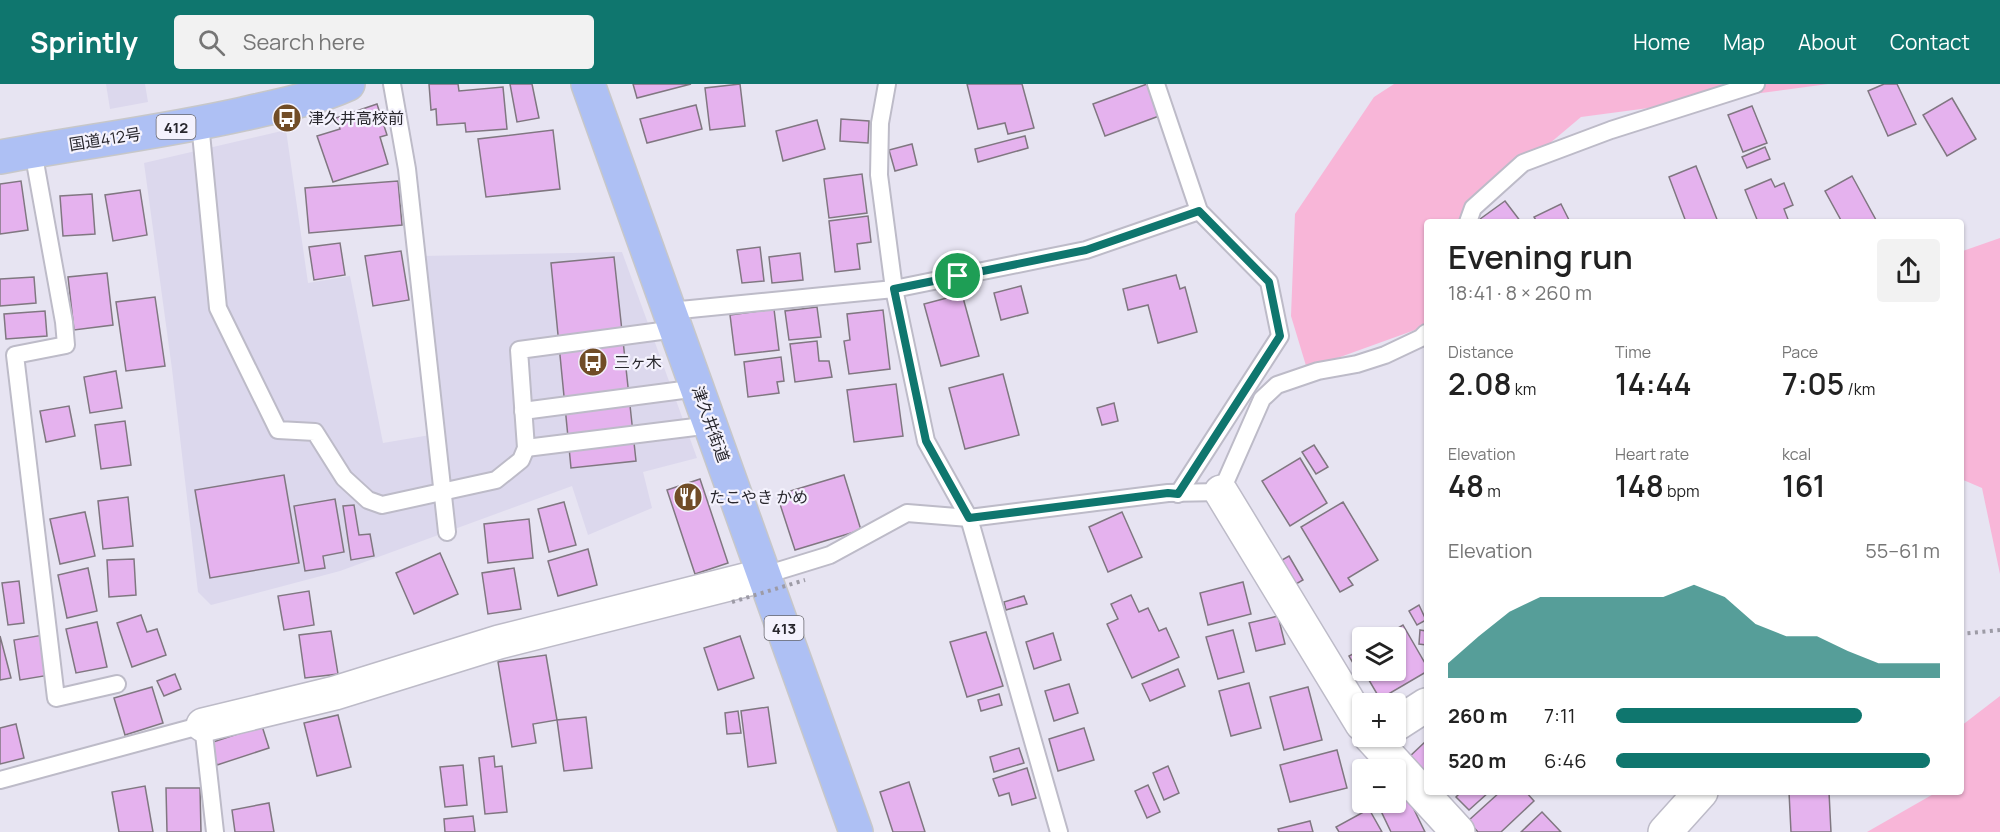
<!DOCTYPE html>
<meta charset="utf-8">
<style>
:root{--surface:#fff;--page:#f2f2f2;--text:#222;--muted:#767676;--accent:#0f766e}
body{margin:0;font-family:Manrope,"Noto Sans JP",sans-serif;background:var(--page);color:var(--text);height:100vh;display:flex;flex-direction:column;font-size:22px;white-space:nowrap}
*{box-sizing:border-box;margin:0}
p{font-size:20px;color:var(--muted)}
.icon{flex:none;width:33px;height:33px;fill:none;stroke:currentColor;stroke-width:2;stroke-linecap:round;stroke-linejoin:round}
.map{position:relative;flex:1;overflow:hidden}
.side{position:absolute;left:1424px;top:135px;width:540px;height:576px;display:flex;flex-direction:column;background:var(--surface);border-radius:6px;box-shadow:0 2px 4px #0004}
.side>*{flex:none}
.tools{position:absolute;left:1352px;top:543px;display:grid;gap:12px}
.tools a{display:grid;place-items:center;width:54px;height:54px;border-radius:6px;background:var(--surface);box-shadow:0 2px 4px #0004;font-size:30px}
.pin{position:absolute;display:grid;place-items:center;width:51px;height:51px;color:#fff;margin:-26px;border:3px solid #fff;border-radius:50%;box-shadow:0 2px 6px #0007}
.round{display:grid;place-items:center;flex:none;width:63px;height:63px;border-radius:6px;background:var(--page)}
.head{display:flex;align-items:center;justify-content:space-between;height:102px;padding:0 24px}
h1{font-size:33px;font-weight:600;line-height:45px}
.figures{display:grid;grid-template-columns:repeat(3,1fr);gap:9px;height:102px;padding:6px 24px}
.figures div{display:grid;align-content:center}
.figures b{font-size:30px;font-weight:600}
.figures small{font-size:16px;font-weight:400}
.figures p{font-size:16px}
.chart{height:168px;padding:12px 24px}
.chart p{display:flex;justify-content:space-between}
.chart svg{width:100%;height:108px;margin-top:6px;fill:var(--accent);opacity:.7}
ul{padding:0 24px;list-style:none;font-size:20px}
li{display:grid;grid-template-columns:96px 72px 1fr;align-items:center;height:45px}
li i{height:15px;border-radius:8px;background:var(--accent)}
header{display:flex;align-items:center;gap:36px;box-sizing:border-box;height:84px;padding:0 30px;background:var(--accent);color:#fff}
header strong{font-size:28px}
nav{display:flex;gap:33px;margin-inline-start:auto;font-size:21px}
.search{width:420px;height:54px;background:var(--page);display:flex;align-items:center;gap:15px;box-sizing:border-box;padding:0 21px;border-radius:6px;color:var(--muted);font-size:22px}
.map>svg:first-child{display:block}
.built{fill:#dcd8ed}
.green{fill:#f8b6d8}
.building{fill:#e5b2ee;stroke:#807781;stroke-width:1.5}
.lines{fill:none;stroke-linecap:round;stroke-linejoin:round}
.service-casing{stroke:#bdbbc8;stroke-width:20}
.minor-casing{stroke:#bdbbc8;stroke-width:36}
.trunk-casing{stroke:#c7c7c9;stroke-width:36}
.path{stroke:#9d9ba6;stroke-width:4;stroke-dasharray:3 4.5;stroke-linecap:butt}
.service{stroke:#fff;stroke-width:16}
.minor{stroke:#fff;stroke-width:33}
.trunk{stroke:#aec0f4;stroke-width:33}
.path-bridge{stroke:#9d9ba6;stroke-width:4;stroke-dasharray:3 4.5;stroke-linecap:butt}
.route-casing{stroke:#fff;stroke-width:12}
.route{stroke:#0f766e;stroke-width:8}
.labels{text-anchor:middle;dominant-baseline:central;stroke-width:4.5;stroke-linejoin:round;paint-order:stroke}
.shield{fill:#f4f2fd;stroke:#66656c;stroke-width:1.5}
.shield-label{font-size:15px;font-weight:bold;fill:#29282e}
.poi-label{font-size:16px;fill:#29282e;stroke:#f4f2fd;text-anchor:start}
.street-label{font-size:16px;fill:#29282e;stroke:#f4f2fd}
</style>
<header>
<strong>Sprintly</strong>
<div class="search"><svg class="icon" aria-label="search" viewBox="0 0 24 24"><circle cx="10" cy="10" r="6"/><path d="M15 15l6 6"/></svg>Search here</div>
<nav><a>Home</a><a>Map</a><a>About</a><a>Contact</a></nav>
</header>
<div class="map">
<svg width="2000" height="748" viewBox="0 0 2000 748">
<rect width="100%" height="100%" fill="#e7e4f2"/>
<g class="built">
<polygon points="106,0 145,0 148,18 110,25"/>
<polygon points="286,46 308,199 350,192 383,359 436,350 422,172 622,168 697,374 643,388 652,424 588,451 572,402 340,487 211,521 198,508 172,285 144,79"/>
</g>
<g class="green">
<polygon points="1394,0 1828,0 1581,33 1473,124 1468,138 1426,138 1426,242 1307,285 1291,232 1295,130 1374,13"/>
<polygon points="2000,154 2000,490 1982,404 1961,395 1960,168"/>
<polygon points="2000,612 2000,748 1867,748 1937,708 1960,708 1961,642"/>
</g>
<g class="building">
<polygon points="429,0 458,0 459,7 503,3 507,45 466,48 465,39 437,41 436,25 431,26"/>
<polygon points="510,0 532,0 539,34 517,38"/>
<polygon points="633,0 691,0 637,14"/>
<polygon points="740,0 745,42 710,46 705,4"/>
<polygon points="967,0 1022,0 1034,44 1008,50 1005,39 978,45"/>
<polygon points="1147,0 1159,32 1105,52 1093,20"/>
<polygon points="1884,0 1897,0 1916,40 1888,52 1868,7"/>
<polygon points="1952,14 1976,55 1947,72 1923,31"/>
<polygon points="377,20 387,51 380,53 388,80 333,98 317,52 340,45 336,34"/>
<polygon points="696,21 702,45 647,59 640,35"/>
<polygon points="1752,22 1767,59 1743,68 1728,31"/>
<polygon points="841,35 869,37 868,59 840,57"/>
<polygon points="817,36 825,65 783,77 776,47"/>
<polygon points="553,46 560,105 486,113 478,55"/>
<polygon points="1025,52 1028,64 978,78 975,65"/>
<polygon points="912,60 917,81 895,87 889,66"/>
<polygon points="1765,63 1770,75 1747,84 1742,73"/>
<polygon points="1696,82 1718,138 1686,138 1669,93"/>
<polygon points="862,90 867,129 829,134 824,95"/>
<polygon points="1852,92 1876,136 1872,138 1842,138 1825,107"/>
<polygon points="1771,95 1775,103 1784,99 1793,121 1784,125 1789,138 1758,138 1745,106"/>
<polygon points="21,97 28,146 0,150 0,100"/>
<polygon points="398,97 402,141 309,149 305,104"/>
<polygon points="140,106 147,151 113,157 105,111"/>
<polygon points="92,110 95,150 63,152 60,112"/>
<polygon points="1505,117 1521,138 1476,138"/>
<polygon points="1561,120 1570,138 1537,138 1534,133"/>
<polygon points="868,132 871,158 857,160 860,185 835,188 829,137"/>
<polygon points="340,159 345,191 314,196 309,163"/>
<polygon points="760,163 764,197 742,199 737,166"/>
<polygon points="401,167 409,216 373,222 365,172"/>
<polygon points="800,169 803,196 772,199 769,173"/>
<polygon points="614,173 636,377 571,384 551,179"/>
<polygon points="107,189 113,241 74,246 68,193"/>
<polygon points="1176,191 1180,205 1185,203 1197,248 1158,259 1148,221 1128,226 1123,205"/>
<polygon points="34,193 36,219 0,222 0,195"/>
<polygon points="1021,202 1028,229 1001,236 994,209"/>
<polygon points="962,210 979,272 941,282 924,220"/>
<polygon points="155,213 165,282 126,287 116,218"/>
<polygon points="817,223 821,253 789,256 785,227"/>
<polygon points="774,225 779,266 735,271 730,231"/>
<polygon points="883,226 890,285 849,290 844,257 850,256 847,230"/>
<polygon points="45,227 47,252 6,255 4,230"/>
<polygon points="817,257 819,277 829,277 832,293 795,298 790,260"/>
<polygon points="781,273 784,297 777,298 779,309 748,313 744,278"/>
<polygon points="116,287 122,324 90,329 84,293"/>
<polygon points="1003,290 1019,351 965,365 949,304"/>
<polygon points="896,300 903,352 854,358 847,306"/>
<polygon points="1114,319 1118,337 1102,341 1097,324"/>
<polygon points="69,322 75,352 46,358 40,327"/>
<polygon points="125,337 131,381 101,385 95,341"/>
<polygon points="1314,361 1328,383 1316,390 1302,368"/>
<polygon points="1300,374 1327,419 1290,442 1262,397"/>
<polygon points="284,391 299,479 210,494 195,406"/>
<polygon points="844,391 861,446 795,466 777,411"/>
<polygon points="700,395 728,479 695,490 667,406"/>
<polygon points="128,413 133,462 103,465 98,417"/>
<polygon points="335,415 344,468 323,472 325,484 305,487 294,422"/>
<polygon points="564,418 576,461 549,468 538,425"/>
<polygon points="1343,418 1378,476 1348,494 1353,501 1340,508 1301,443"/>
<polygon points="354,421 359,451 370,450 374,472 351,476 343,422"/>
<polygon points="85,428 95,472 60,480 50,435"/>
<polygon points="1122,428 1142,473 1108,488 1089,443"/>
<polygon points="529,435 533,474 488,479 484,440"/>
<polygon points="588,465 597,501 558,512 548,477"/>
<polygon points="440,469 458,510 414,530 396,489"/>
<polygon points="1289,472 1303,496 1289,504 1275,480"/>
<polygon points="134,475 136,511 109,513 107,476"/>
<polygon points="88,484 97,527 67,534 58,491"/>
<polygon points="514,484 521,525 488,530 482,489"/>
<polygon points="19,497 24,539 8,541 2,499"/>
<polygon points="1243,498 1251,530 1208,541 1200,509"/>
<polygon points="309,507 314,541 284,546 278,512"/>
<polygon points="1131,511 1139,528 1148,524 1159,547 1166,544 1179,573 1132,594 1107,540 1118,535 1111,520"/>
<polygon points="1024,512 1027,520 1006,526 1004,518"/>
<polygon points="1419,521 1426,536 1417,541 1409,527"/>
<polygon points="141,531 147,548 157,545 166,571 132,583 117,539"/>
<polygon points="1278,532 1285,560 1256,567 1249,539"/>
<polygon points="97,538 107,583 76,589 66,545"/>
<polygon points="1403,541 1426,581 1426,588 1380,615 1366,591 1361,593 1349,572 1362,565 1362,586 1395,586 1395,554 1381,554"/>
<polygon points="1233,546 1244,588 1218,595 1206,553"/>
<polygon points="1420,546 1426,547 1426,561 1419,560"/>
<polygon points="331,547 338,590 305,594 299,551"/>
<polygon points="986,548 1003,602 967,613 950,558"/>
<polygon points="1053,549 1061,576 1034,585 1026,558"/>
<polygon points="43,551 50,591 20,596 14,556"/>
<polygon points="0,552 11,594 0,596"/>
<polygon points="740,552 754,594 718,606 704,564"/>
<polygon points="546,571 557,636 533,640 536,659 512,663 498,578"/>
<polygon points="1178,585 1185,602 1150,617 1142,600"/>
<polygon points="175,590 181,605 164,612 157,597"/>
<polygon points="1249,599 1261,644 1231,652 1219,607"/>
<polygon points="1069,600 1078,629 1054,637 1045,607"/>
<polygon points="152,603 163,639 125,651 114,614"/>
<polygon points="1308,603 1322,656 1284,666 1270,613"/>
<polygon points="999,610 1002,621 981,627 978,616"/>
<polygon points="768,623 776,679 748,683 741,627"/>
<polygon points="738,627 741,649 727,650 725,629"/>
<polygon points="338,631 351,683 317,692 304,639"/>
<polygon points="586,633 592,684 564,687 557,636"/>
<polygon points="16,640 24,674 0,680 0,644"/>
<polygon points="262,642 269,664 217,681 210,659"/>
<polygon points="1084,644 1094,676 1058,687 1049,655"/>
<polygon points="1426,657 1426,691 1407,675"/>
<polygon points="1019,664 1024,679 994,688 990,673"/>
<polygon points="1337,666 1347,704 1290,718 1280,681"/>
<polygon points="494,672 495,683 502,682 507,728 485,730 479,674"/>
<polygon points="463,681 467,721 445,723 440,683"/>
<polygon points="1168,682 1179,709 1164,716 1153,689"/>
<polygon points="1027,684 1036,714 1012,721 1009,709 999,712 993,695"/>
<polygon points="909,698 925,748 893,748 880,708"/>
<polygon points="1148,701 1160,728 1147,734 1135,707"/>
<polygon points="145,702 153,748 119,748 112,708"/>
<polygon points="166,704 200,704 201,748 167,748"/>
<polygon points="1461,708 1489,708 1469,726 1456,713"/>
<polygon points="1500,708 1526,708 1534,717 1501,748 1478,748 1468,737"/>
<polygon points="1789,708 1829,708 1831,748 1791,748"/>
<polygon points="1407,711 1425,748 1391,748 1380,725"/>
<polygon points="269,719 274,748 235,748 232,726"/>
<polygon points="1369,725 1382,748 1339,748 1336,743"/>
<polygon points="1542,728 1561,748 1521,748"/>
<polygon points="473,732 475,748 445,748 444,735"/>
<polygon points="1310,737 1313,748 1279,748 1278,745"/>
</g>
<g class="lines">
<g class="service-casing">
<g id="service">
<polyline points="392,0 407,85 447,448"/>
<polyline points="887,0 880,39 879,91 894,205 926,357 969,434 1059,748"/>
<polyline points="1156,0 1199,127 1269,198 1280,252 1178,410"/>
<polyline points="200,39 218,224 278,346 315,348 344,394 368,416 382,421 496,396 521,376 526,364 519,266 676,245"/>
<polyline points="33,67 64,238 66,261 15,271 56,614 117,600"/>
<polyline points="1468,138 1473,124 1523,79 1611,46 1756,0"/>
<polyline points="670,227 894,205 1086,166 1199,127"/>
<polyline points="523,327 698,304"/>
<polyline points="526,364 711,341"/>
<polyline points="765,491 830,471 907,429 969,434 1168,409 1221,408 1262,315 1277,301 1318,287 1357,280 1385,271 1421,254 1426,249"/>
<polyline points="0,696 203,641 215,748"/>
</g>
</g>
<g class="minor-casing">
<g id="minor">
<polyline points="1221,408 1362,640"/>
<polyline points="203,641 335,609 499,558 765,491"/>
<polyline points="1395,641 1426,621"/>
<polyline points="1370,652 1458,748"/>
<polyline points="1665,748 1701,708"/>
</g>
</g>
<g class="trunk-casing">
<g id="trunk">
<polyline points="588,0 856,748"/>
<path d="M0 73C81 58 163 48 243 30 278 22 315 15 348 0"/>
</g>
</g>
<polyline class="path" points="1960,550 2000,546"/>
<use href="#service" class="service"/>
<use href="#minor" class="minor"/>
<use href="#trunk" class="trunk"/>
<polyline class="path-bridge" points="732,518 805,496"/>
</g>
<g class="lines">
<g class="route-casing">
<polygon id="route" points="1199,127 1269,198 1280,252 1178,410 1168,409 969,434 926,357 894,205 1086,166"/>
</g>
<use href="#route" class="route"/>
</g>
<defs>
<g id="bus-disc" transform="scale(1.5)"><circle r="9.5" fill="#714d27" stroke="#f4f2fd"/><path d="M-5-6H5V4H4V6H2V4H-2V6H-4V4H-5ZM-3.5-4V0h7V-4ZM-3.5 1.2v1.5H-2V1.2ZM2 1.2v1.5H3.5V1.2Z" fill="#fff"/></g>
<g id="restaurant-disc" transform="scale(1.5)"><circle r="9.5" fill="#714d27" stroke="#f4f2fd"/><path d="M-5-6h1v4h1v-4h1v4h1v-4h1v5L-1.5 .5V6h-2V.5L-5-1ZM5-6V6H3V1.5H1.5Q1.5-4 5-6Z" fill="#fff"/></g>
</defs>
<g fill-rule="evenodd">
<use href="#bus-disc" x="287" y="34"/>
<use href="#bus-disc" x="593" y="278"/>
<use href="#restaurant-disc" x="688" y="413"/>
</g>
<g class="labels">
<g class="shield">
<rect x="156.5" y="31" width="39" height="24" rx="4.5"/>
<rect x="764.5" y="532" width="39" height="24" rx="4.5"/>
</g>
<g class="shield-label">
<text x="176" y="43">412</text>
<text x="784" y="544">413</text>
</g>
<g class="poi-label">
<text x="308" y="34">津久井高校前</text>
<text x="614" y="278">三ヶ木</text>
<text x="709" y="413">たこやき かめ</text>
</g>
<g class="street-label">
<text transform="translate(105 55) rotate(-9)">国道412号</text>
<text transform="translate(711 340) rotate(70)">津久井街道</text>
</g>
</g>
</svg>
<div class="tools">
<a><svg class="icon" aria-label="layers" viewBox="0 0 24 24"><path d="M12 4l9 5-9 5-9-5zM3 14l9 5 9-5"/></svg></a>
<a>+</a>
<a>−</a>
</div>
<div class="pin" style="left:958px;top:192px;background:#1e9e55"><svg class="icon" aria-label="arrive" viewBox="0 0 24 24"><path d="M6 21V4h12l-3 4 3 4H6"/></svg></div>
<section class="side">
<div class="head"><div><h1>Evening run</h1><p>18:41 · 8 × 260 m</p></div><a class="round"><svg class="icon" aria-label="share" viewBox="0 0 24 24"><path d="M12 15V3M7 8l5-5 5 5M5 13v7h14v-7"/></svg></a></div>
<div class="figures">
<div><p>Distance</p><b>2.08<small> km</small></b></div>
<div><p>Time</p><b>14:44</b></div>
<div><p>Pace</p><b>7:05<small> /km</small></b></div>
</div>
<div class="figures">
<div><p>Elevation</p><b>48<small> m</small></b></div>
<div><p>Heart rate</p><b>148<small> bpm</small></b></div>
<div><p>kcal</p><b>161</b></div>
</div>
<div class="chart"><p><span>Elevation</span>55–61 m</p>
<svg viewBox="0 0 160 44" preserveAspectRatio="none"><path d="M0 44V38L10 27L20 17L30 11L40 11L50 11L60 11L70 11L80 6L90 11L100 22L110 27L120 27L130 33L140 38L150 38L160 38V44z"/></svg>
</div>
<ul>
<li><b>260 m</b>7:11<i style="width:76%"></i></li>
<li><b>520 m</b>6:46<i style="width:97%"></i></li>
</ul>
</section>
</div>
